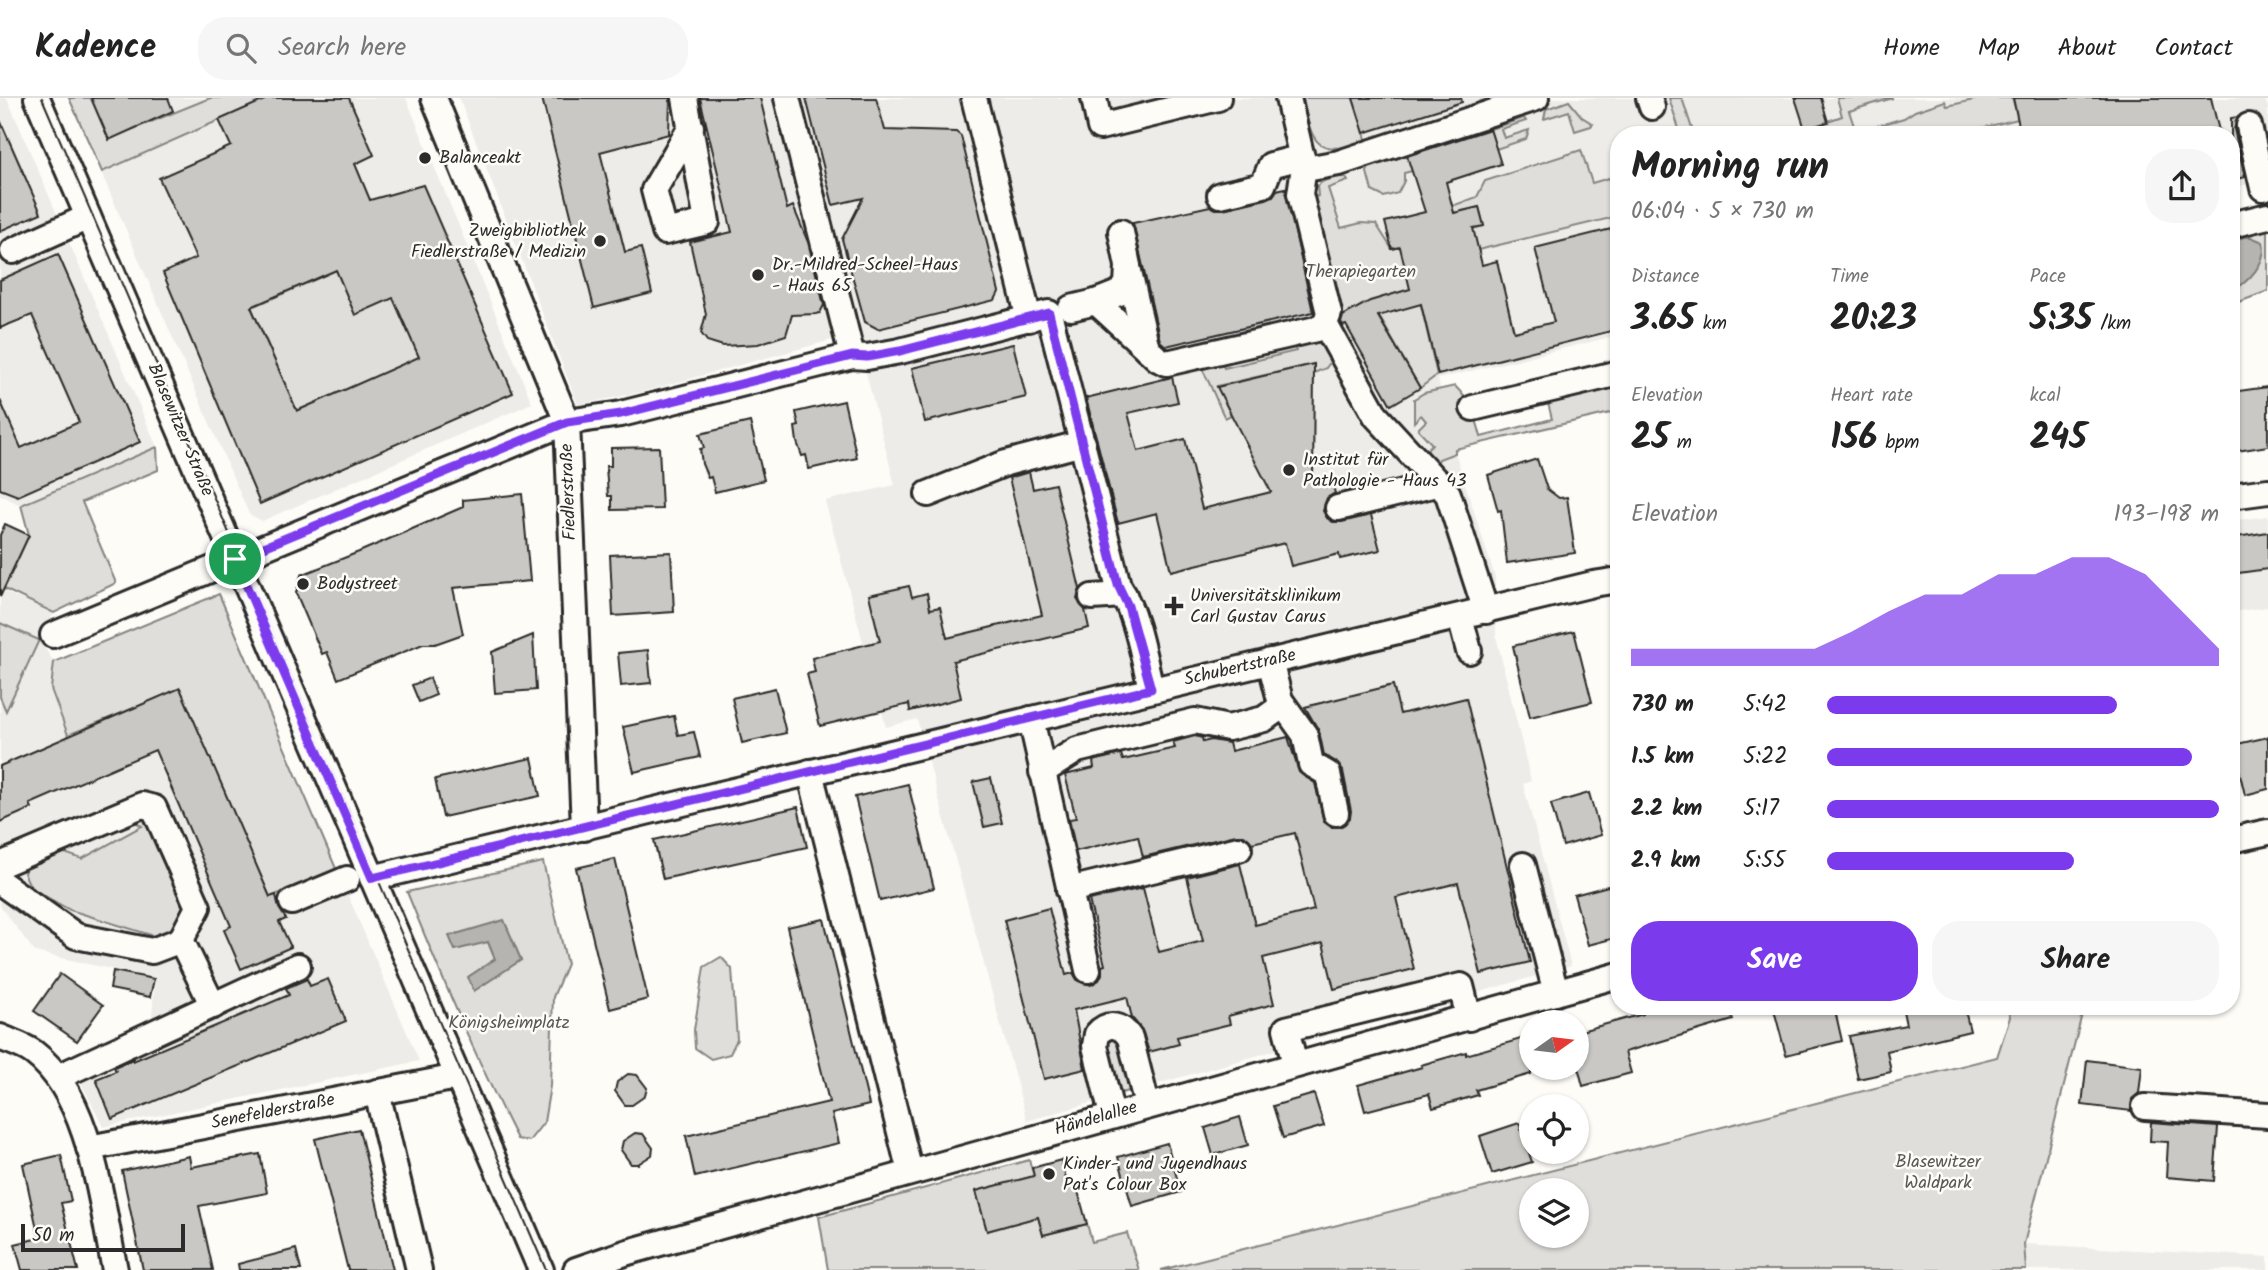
<!DOCTYPE html>
<meta charset="utf-8">
<style>
:root{--surface:#fff;--page:#f6f6f6;--text:#222;--muted:#767676;--line:#e0e0e0;--accent:#7c3aed}
body{margin:0;font-family:Kalam,sans-serif;background:var(--page);color:var(--text);height:100vh;display:flex;flex-direction:column;font-size:26px;white-space:nowrap}
*{box-sizing:border-box;margin:0}
p{font-size:23px;color:var(--muted)}
.icon{flex:none;width:38px;height:38px;fill:none;stroke:currentColor;stroke-width:2;stroke-linecap:round;stroke-linejoin:round}
.map{position:relative;flex:1;overflow:hidden}
.side{position:absolute;left:1610px;top:28px;width:630px;height:889px;display:flex;flex-direction:column;background:var(--surface);border-radius:28px;box-shadow:0 2px 5px #0004}
.side>*{flex:none}
.needle{width:46px;rotate:76deg}
.controls{position:absolute;left:1519px;top:912px;display:grid;gap:14px}
.controls a{display:grid;place-items:center;width:70px;height:70px;border-radius:50%;background:var(--surface);box-shadow:0 2px 5px #0004;font-size:35px}
.scale{position:absolute;left:21px;bottom:18px;width:164px;box-sizing:border-box;padding-left:7px;border:4px solid #2b2b2b;border-top:0;font-size:19px;line-height:24px;white-space:nowrap;color:#2b2b2b;-webkit-text-stroke:5px #fdfcf7;paint-order:stroke}
.pin{position:absolute;display:grid;place-items:center;width:60px;height:60px;color:#fff;margin:-30px;border:4px solid #fff;border-radius:50%;box-shadow:0 2px 7px #0007}
.round{display:grid;place-items:center;flex:none;width:74px;height:74px;border-radius:28px;background:var(--page)}
.head{display:flex;align-items:center;justify-content:space-between;height:119px;padding:0 21px}
h1{font-size:38px;font-weight:700;line-height:52px}
.metrics{display:grid;grid-template-columns:repeat(3,1fr);gap:10px;height:119px;padding:7px 21px}
.metrics div{display:grid;align-content:center}
.metrics b{font-size:35px;font-weight:700}
.metrics small{font-size:19px;font-weight:400}
.metrics p{font-size:19px}
.chart{height:196px;padding:14px 21px}
.chart p{display:flex;justify-content:space-between}
.chart svg{width:100%;height:126px;margin-top:7px;fill:var(--accent);opacity:.7}
.cta{display:flex;gap:14px;margin-top:auto;padding:14px 21px}
.cta a{flex:1;height:80px;border-radius:28px;background:var(--accent);color:#fff;font-size:28px;font-weight:700;line-height:80px;text-align:center}
.cta a+a{background:var(--page);color:var(--text)}
ul{padding:0 21px;list-style:none;font-size:23px}
li{display:grid;grid-template-columns:112px 84px 1fr;align-items:center;height:52px}
li i{height:18px;border-radius:9px;background:var(--accent)}
header{display:flex;align-items:center;gap:42px;box-sizing:border-box;height:98px;padding:0 35px;background:var(--surface);border-bottom:2px solid var(--line)}
header strong{font-size:33px}
nav{display:flex;gap:38px;margin-inline-start:auto;font-size:24px}
.search{width:490px;height:63px;background:var(--page);display:flex;align-items:center;gap:18px;box-sizing:border-box;padding:0 24px;border-radius:28px;color:var(--muted);font-size:26px}
.map>svg:first-child{display:block}
.built{fill:#edece8}
.green{fill:#dfdeda;stroke:#858482;stroke-width:2;fill-rule:evenodd}
.water{fill:#b5b4b1;stroke:#7e7d7b;stroke-width:2}
.building{fill:#c9c8c4;stroke:#2b2b2b;stroke-width:2;fill-rule:evenodd}
.lines{fill:none;stroke-linecap:round;stroke-linejoin:round}
.minor-casing{stroke:#2b2b2b;stroke-width:30}
.minor{stroke:#fdfcf7;stroke-width:24}
.tram{stroke:#2b2b2b;stroke-width:2}
.route-casing{stroke:#fff;stroke-width:14}
.route{stroke:#7c3aed;stroke-width:9}
.poi-dot{fill:#2b2b2b;stroke:#fdfcf7;stroke-width:2.5}
.labels{text-anchor:middle;dominant-baseline:central;stroke-width:5;stroke-linejoin:round;paint-order:stroke}
.poi-label{font-size:18px;fill:#2b2b2b;stroke:#fdfcf7;text-anchor:start}
.park-label{font-size:18px;fill:#585857;stroke:#fdfcf7}
.street-label{font-size:18px;fill:#2b2b2b;stroke:#fdfcf7}
</style>
<header>
<strong>Kadence</strong>
<div class="search"><svg class="icon" aria-label="search" viewBox="0 0 24 24"><circle cx="10" cy="10" r="6"/><path d="M15 15l6 6"/></svg>Search here</div>
<nav><a>Home</a><a>Map</a><a>About</a><a>Contact</a></nav>
</header>
<div class="map">
<svg width="2268" height="1172" viewBox="0 0 2268 1172">
<rect width="100%" height="100%" fill="#fdfcf7"/>
<filter id="ink" filterUnits="userSpaceOnUse"><feTurbulence type="fractalNoise" baseFrequency=".0143" numOctaves="2"/><feDisplacementMap in="SourceGraphic" scale="14" xChannelSelector="R" yChannelSelector="G"/><feConvolveMatrix kernelMatrix="1 2 1 2 8 2 1 2 1" color-interpolation-filters="sRGB"/></filter>
<g filter="url(#ink)">
<g class="built">
<polygon points="0,0 7,0 157,349 21,407 0,397"/>
<polygon points="69,0 406,0 532,305 262,423 249,416"/>
<polygon points="459,0 2264,0 2268,9 2268,80 2231,91 2231,37 1619,37 1619,237 1438,281 1454,351 1495,479 1496,538 1531,683 1523,686 1571,868 1027,1023 917,621 886,629 825,403 895,387 865,271 846,238 642,294 578,307"/>
<polygon points="2268,418 2268,509 2231,514 2231,423"/>
<polygon points="0,492 54,515 39,542 54,564 219,496 419,963 103,1029 72,966 151,930 155,881 35,854 0,808"/>
<polygon points="2024,1146 2268,1159 2268,1172 2026,1172"/>
</g>
<g class="green">
<polygon points="69,0 91,0 109,41 210,0 264,0 265,2 102,74"/>
<path d="M1303 0H1353L1367 44C1316 58 1312 48 1303 0Z"/>
<polygon points="1669,0 1682,0 1694,37 1681,37"/>
<polygon points="1837,0 1893,0 1849,13 1856,34 1904,20 1915,13 1945,3 1947,8 1982,0 2021,0 2013,2 2018,21 1953,37 1806,37 1805,31 1842,18"/>
<polygon points="1569,3 1582,19 1593,26 1591,28 1575,33 1569,13 1544,21 1546,11"/>
<polygon points="1524,20 1526,23 1501,31 1504,40 1529,32 1526,41 1496,51 1490,31"/>
<path d="M1581 52 1592 85 1619 77V118L1478 152 1415 181 1437 277 1420 290 1379 218 1369 219 1362 207 1341 219 1312 100 1318 98 1317 88C1323 82 1338 77 1346 80L1348 83 1328 90 1341 130 1361 125 1376 126 1392 151 1484 128 1479 109 1454 115 1452 108 1477 99 1485 83Z"/>
<polygon points="1407,57 1412,73 1404,75 1404,83 1398,95 1384,99 1372,93 1367,74 1369,69"/>
<polygon points="358,120 427,276 402,267 280,320 289,295 235,172 264,204 362,161"/>
<polygon points="2268,128 2268,193 2231,207 2231,137"/>
<path d="M1319 243 1325 245 1333 260 1326 270 1314 275 1313 266 1217 288 1231 317 1225 320C1216 303 1211 286 1201 269L1222 264 1224 270 1296 253 1294 246Z"/>
<path d="M1612 287 1619 313 1455 351V355L1439 361 1436 367 1421 358 1432 346 1418 331 1426 323 1421 317 1414 324V301L1424 295 1455 288C1470 303 1476 318 1481 339L1552 321 1547 301Z"/>
<polygon points="157,349 158,372 82,404 116,485 54,515 4,491 29,437 21,407"/>
<polygon points="219,496 337,773 270,799 180,591 68,637 51,591 54,564"/>
<polygon points="0,525 39,542 6,613 0,599"/>
<polygon points="145,715 190,803 182,828 154,838 70,812 31,790 24,775 30,762 56,752 82,761 142,728 128,720"/>
<path d="M543 764 567 866 553 899 550 988 544 1024 529 1043 517 1041C476 961 441 878 407 794ZM504 823 521 862 468 879 495 861 488 844 450 839Z"/>
<polygon points="721,859 732,871 737,941 730,956 711,961 695,950 694,932 704,869"/>
<path d="M2008 908H2084L2024 1146 2026 1172H1161L1997 959 2010 919ZM1531 1092H1577V1138H1531Z"/>
<polygon points="1119,936 1136,991 1114,997 1103,941"/>
<polygon points="1029,1062 1034,1078 976,1093 987,1133 1038,1119 1043,1137 1087,1126 1092,1144 1127,1135 1139,1172 828,1172 819,1119"/>
</g>
<g class="water">
<path d="M2244 139H2251L2263 144C2268 165 2248 184 2231 194V143Z"/>
<polygon points="504,822 521,862 474,893 468,879 495,861 488,844 455,852 449,838"/>
</g>
<g class="building">
<polygon points="91,0 168,0 173,13 109,42"/>
<path d="M269 0H349L374 57 355 66 370 102 423 87 513 295 260 406 163 175 196 160 159 80 231 48 219 22ZM336 172 355 217 393 200 419 259 297 313 251 209Z"/>
<polygon points="542,0 670,0 669,36 600,54 625,154 641,150 652,195 594,210"/>
<polygon points="700,0 760,0 787,111 793,108 808,144 824,207 820,215 816,216 792,217 786,237 758,246 723,248 707,243 701,235 706,216 690,144 732,134"/>
<polygon points="806,0 876,0 885,32 956,34 961,38 999,194 995,202 878,231 865,224 842,141 863,100 833,107"/>
<polygon points="1353,0 1461,0 1462,4 1364,35"/>
<polygon points="1795,0 1821,0 1828,24 1805,31"/>
<polygon points="2013,0 2211,0 2220,37 2021,37"/>
<polygon points="2238,19 2234,31 2245,79 2231,83 2231,20"/>
<polygon points="0,22 41,115 0,133"/>
<polygon points="1490,31 1501,66 1446,84 1454,115 1479,109 1484,128 1473,130 1482,167 1497,163 1514,234 1554,224 1535,150 1619,129 1619,231 1438,277 1421,206 1378,218 1420,290 1391,307 1346,227 1343,228 1341,225 1343,218 1370,203 1410,191 1400,149 1392,151 1385,124 1425,114 1407,58"/>
<polygon points="1285,90 1313,214 1166,248 1160,243 1133,125 1210,108 1216,111 1223,111 1266,101 1273,98 1277,92"/>
<polygon points="58,156 140,344 18,398 0,391 0,302 21,350 79,324 32,217 0,230 0,182"/>
<polygon points="1013,246 1026,299 925,324 912,270"/>
<polygon points="1314,266 1313,387 1331,382 1335,395 1327,400 1323,413 1327,420 1333,424 1342,424 1371,417 1380,452 1340,461 1339,456 1291,468 1285,445 1171,473 1157,415 1118,425 1086,300 1172,279 1178,304 1128,315 1138,353 1185,341 1202,411 1271,394 1217,289"/>
<polygon points="2268,289 2268,348 2231,354 2231,294"/>
<polygon points="844,303 857,360 809,371 806,357 802,358 797,344 795,329 799,328 796,314"/>
<polygon points="750,324 764,382 715,394 711,379 708,380 702,366 700,351 704,350 700,336"/>
<polygon points="659,349 662,411 612,412 612,398 608,398 606,368 611,368 611,350"/>
<polygon points="1537,361 1547,391 1559,400 1567,399 1575,455 1507,465 1501,412 1498,413 1488,377"/>
<polygon points="1029,374 1033,391 1055,386 1080,491 1077,501 1085,512 1089,530 953,563 961,600 910,613 909,606 820,628 807,576 815,574 812,560 880,543 869,497 909,488 912,499 927,495 930,511 940,509 947,540 1042,517 1009,380"/>
<polygon points="522,396 530,483 453,490 463,536 435,546 423,546 338,581 327,554 322,556 296,495 301,477 359,454 463,409 463,402"/>
<polygon points="5,426 29,437 0,499 0,437"/>
<polygon points="2268,434 2268,471 2231,476 2231,440"/>
<polygon points="671,454 674,514 613,518 610,457"/>
<polygon points="1574,533 1592,604 1530,619 1513,548"/>
<polygon points="533,537 536,592 495,595 492,554"/>
<polygon points="648,552 651,585 621,588 618,555"/>
<polygon points="430,580 436,597 419,604 412,587"/>
<polygon points="1393,587 1400,616 1466,600 1530,864 1481,876 1458,785 1396,800 1414,871 1334,891 1323,845 1263,860 1274,906 1228,918 1230,926 1177,939 1179,946 1149,954 1142,932 1132,920 1127,899 1074,912 1085,971 1044,981 1004,822 1049,810 1066,877 1073,875 1078,883 1091,887 1099,882 1102,876 1102,868 1105,867 1089,802 1143,790 1159,854 1203,843 1187,779 1240,766 1255,827 1314,812 1295,735 1252,745 1244,737 1236,737 1143,759 1138,738 1076,753 1069,721 1076,720 1065,677 1094,670 1093,663 1121,656 1123,662 1175,650 1173,644 1195,638 1202,640 1203,644 1211,642 1229,645 1231,653 1288,639 1299,674 1315,685 1324,724 1331,729 1340,729 1350,720 1351,713 1343,673 1336,664 1324,657 1319,633 1305,609"/>
<polygon points="180,590 270,799 276,797 279,810 286,821 279,824 291,849 241,871 224,832 231,828 155,652 30,706 32,710 0,724 0,668"/>
<polygon points="775,590 786,635 742,645 732,600"/>
<polygon points="674,618 678,637 694,634 700,659 634,674 623,629"/>
<polygon points="2268,639 2268,691 2245,697 2233,647"/>
<polygon points="532,660 540,698 443,719 435,681"/>
<polygon points="991,680 1002,725 984,729 973,684"/>
<polygon points="908,686 934,790 880,803 855,699"/>
<polygon points="1589,695 1601,737 1563,748 1551,706"/>
<polygon points="798,709 807,749 663,781 654,742"/>
<polygon points="615,761 648,901 610,911 576,770"/>
<polygon points="1612,787 1619,810 1619,839 1588,847 1574,797"/>
<polygon points="824,821 869,1007 832,1016 839,1045 695,1079 686,1038 829,1004 787,829"/>
<polygon points="113,873 154,881 150,899 110,891"/>
<polygon points="60,876 103,907 77,943 34,913"/>
<polygon points="307,881 310,888 328,881 346,923 112,1021 96,981 116,973 114,969 133,961 133,963 289,897 286,890"/>
<polygon points="1651,908 1729,908 1733,922 1625,954 1631,975 1583,988 1577,965 1577,934 1643,916 1641,911"/>
<polygon points="1773,908 1834,908 1842,943 1786,957"/>
<polygon points="1902,908 1964,908 1970,933 1887,953 1891,974 1858,981 1849,938 1906,927"/>
<polygon points="1531,938 1531,976 1476,992 1478,997 1433,1010 1429,996 1365,1013 1358,987 1422,969 1421,967 1466,954 1466,957"/>
<polygon points="2087,962 2142,969 2139,995 2132,1001 2131,1013 2082,1007"/>
<polygon points="628,976 637,977 647,990 645,998 632,1007 625,1007 615,993 617,984"/>
<polygon points="1314,996 1324,1028 1283,1040 1273,1008"/>
<polygon points="1240,1019 1248,1047 1213,1057 1205,1030"/>
<polygon points="2151,1024 2218,1029 2214,1083 2166,1079 2168,1044 2150,1043"/>
<polygon points="1519,1025 1532,1064 1492,1076 1480,1038"/>
<polygon points="359,1031 393,1172 348,1172 315,1041"/>
<polygon points="635,1035 643,1036 653,1050 652,1057 638,1066 631,1066 621,1052 623,1043"/>
<polygon points="1167,1045 1181,1094 1132,1108 1118,1059"/>
<polygon points="260,1056 267,1095 199,1108 213,1172 143,1172 122,1073 189,1058 191,1069"/>
<polygon points="61,1057 71,1103 61,1105 78,1172 22,1172 15,1146 39,1140 23,1066"/>
<polygon points="1061,1062 1068,1088 1076,1086 1087,1126 1043,1137 1038,1119 987,1133 976,1093 1034,1078 1032,1070"/>
<polygon points="296,1151 301,1172 239,1172 238,1166"/>
</g>
<g class="lines">
<g class="minor-casing">
<g id="minor">
<polyline points="37,0 541,1172"/>
<polyline points="434,0 567,324 584,730"/>
<polyline points="685,0 707,124 665,134 654,92 691,29"/>
<polyline points="787,0 852,258"/>
<polyline points="974,0 1029,221"/>
<polyline points="1094,0 1100,29 1218,0"/>
<polyline points="1649,0 1652,9"/>
<polyline points="2249,28 2263,90 2268,88"/>
<polyline points="1304,69 1311,70 1339,65 1536,0"/>
<polyline points="1220,97 1263,87 1271,67 1302,59"/>
<polyline points="2231,127 2268,118"/>
<polyline points="13,153 88,119"/>
<polyline points="1128,169 1147,251"/>
<polyline points="1096,204 1119,195 1127,187 1128,168 1121,134"/>
<polyline points="1071,210 1096,204 1158,261 1167,265 1316,231 1325,226 1329,215 1300,96 1304,69 1288,0"/>
<polyline points="1325,226 1376,318 1448,396 1486,513"/>
<polyline points="1473,310 1619,275"/>
<polyline points="928,396 1006,365 1083,345"/>
<polyline points="2231,398 2268,393"/>
<polyline points="1338,410 1440,385"/>
<polyline points="1092,499 1124,497"/>
<polyline points="1460,519 1469,553"/>
<path d="M53 537 567 324 621 316 852 258 867 259 900 253 1049 215 1118 487C1137 517 1143 557 1151 591"/>
<polyline points="1270,563 1280,602 1305,637 1311,666 1328,676 1336,715"/>
<polyline points="1031,621 1088,872"/>
<polyline points="810,674 910,1074"/>
<polyline points="1042,674 1077,652 1195,623 1228,630 1264,621 1282,608"/>
<polyline points="2231,742 2268,734"/>
<polyline points="0,767 142,707 154,710 198,809 181,842"/>
<polyline points="1523,767 1556,895"/>
<polyline points="372,780 1593,486 1619,482"/>
<polyline points="0,784 76,838 152,853 181,842 213,908"/>
<polyline points="1069,792 1239,751"/>
<polyline points="292,804 347,781"/>
<path d="M0 939C11 944 25 948 34 955 91 998 101 1105 115 1172"/>
<polyline points="1295,966 1286,931 1461,888 1469,920"/>
<polyline points="58,979 298,868"/>
<polyline points="377,994 419,1172"/>
<polyline points="2145,1009 2268,1017"/>
<path d="M1112 1017 1095 948 1097 936C1108 923 1122 927 1130 940L1147 1007"/>
<polyline points="89,1050 457,979"/>
<polyline points="576,1172 628,1154 1619,877"/>
</g>
</g>
<use href="#minor" class="minor"/>
<polyline class="tram" points="42,0 546,1172"/>
</g>
</g>
<g class="lines" filter="url(#ink)">
<g class="route-casing">
<polygon id="route" points="1049,215 1118,487 1128,508 1151,591 372,780 235,461 567,324 621,316 852,258 867,259 900,253"/>
</g>
<use href="#route" class="route"/>
</g>
<g class="poi-dot">
<circle cx="425" cy="60" r="7"/>
<circle cx="600" cy="143" r="7"/>
<circle cx="758" cy="177" r="7"/>
<circle cx="1289" cy="372" r="7"/>
<circle cx="303" cy="486" r="7"/>
<path d="M1170.5 497.5h7v7h7v7h-7v7h-7v-7h-7v-7h7z"/>
<circle cx="1049" cy="1076" r="7"/>
</g>
<g class="labels">
<g class="poi-label">
<text x="439" y="60">Balanceakt</text>
<text x="586" y="133" text-anchor="end">Zweigbibliothek<tspan x="586" dy="21">Fiedlerstraße / Medizin</tspan></text>
<text x="772" y="167">Dr.-Mildred-Scheel-Haus<tspan x="772" dy="21">- Haus 65</tspan></text>
<text x="1303" y="362">Institut für<tspan x="1303" dy="21">Pathologie - Haus 43</tspan></text>
<text x="317" y="486">Bodystreet</text>
<text x="1190" y="498">Universitätsklinikum<tspan x="1190" dy="21">Carl Gustav Carus</tspan></text>
<text x="1063" y="1066">Kinder- und Jugendhaus<tspan x="1063" dy="21">Pat's Colour Box</tspan></text>
</g>
<g class="park-label">
<text x="1361" y="174">Therapiegarten</text>
<text x="509" y="925">Königsheimplatz</text>
<text x="1938" y="1064">Blasewitzer<tspan x="1938" dy="21">Waldpark</tspan></text>
</g>
<g class="street-label">
<text transform="translate(180 332) rotate(67)">Blasewitzer Straße</text>
<text transform="translate(569 394) rotate(-92)">Fiedlerstraße</text>
<text transform="translate(1240 570) rotate(-13)">Schubertstraße</text>
<text transform="translate(273 1014) rotate(-11)">Senefelderstraße</text>
<text transform="translate(1096 1021) rotate(-16)">Händelallee</text>
</g>
</g>
</svg>
<div class="controls">
<a><svg class="needle" viewBox="-14 -14 28 28"><path d="M0-13l5 13h-10z" fill="#e53935"/><path d="M0 13l5-13h-10z" fill="#767676"/></svg></a>
<a><svg class="icon" aria-label="locate" viewBox="0 0 24 24"><circle cx="12" cy="12" r="6"/><path d="M12 2v4M12 18v4M2 12h4M18 12h4"/></svg></a>
<a><svg class="icon" aria-label="layers" viewBox="0 0 24 24"><path d="M12 4l9 5-9 5-9-5zM3 14l9 5 9-5"/></svg></a>
</div>
<div class="scale">50 m</div>
<div class="pin" style="left:235px;top:461px;background:#1e9e55"><svg class="icon" aria-label="arrive" viewBox="0 0 24 24"><path d="M6 21V4h12l-3 4 3 4H6"/></svg></div>
<section class="side">
<div class="head"><div><h1>Morning run</h1><p>06:04 · 5 × 730 m</p></div><a class="round"><svg class="icon" aria-label="share" viewBox="0 0 24 24"><path d="M12 15V3M7 8l5-5 5 5M5 13v7h14v-7"/></svg></a></div>
<div class="metrics">
<div><p>Distance</p><b>3.65<small> km</small></b></div>
<div><p>Time</p><b>20:23</b></div>
<div><p>Pace</p><b>5:35<small> /km</small></b></div>
</div>
<div class="metrics">
<div><p>Elevation</p><b>25<small> m</small></b></div>
<div><p>Heart rate</p><b>156<small> bpm</small></b></div>
<div><p>kcal</p><b>245</b></div>
</div>
<div class="chart"><p><span>Elevation</span>193–198 m</p>
<svg viewBox="0 0 160 44" preserveAspectRatio="none"><path d="M0 44V38L10 38L20 38L30 38L40 38L50 38L60 32L70 25L80 19L90 19L100 12L110 12L120 6L130 6L140 12L150 25L160 38V44z"/></svg>
</div>
<ul>
<li><b>730 m</b>5:42<i style="width:74%"></i></li>
<li><b>1.5 km</b>5:22<i style="width:93%"></i></li>
<li><b>2.2 km</b>5:17<i style="width:100%"></i></li>
<li><b>2.9 km</b>5:55<i style="width:63%"></i></li>
</ul>
<div class="cta"><a>Save</a><a>Share</a></div>
</section>
</div>
